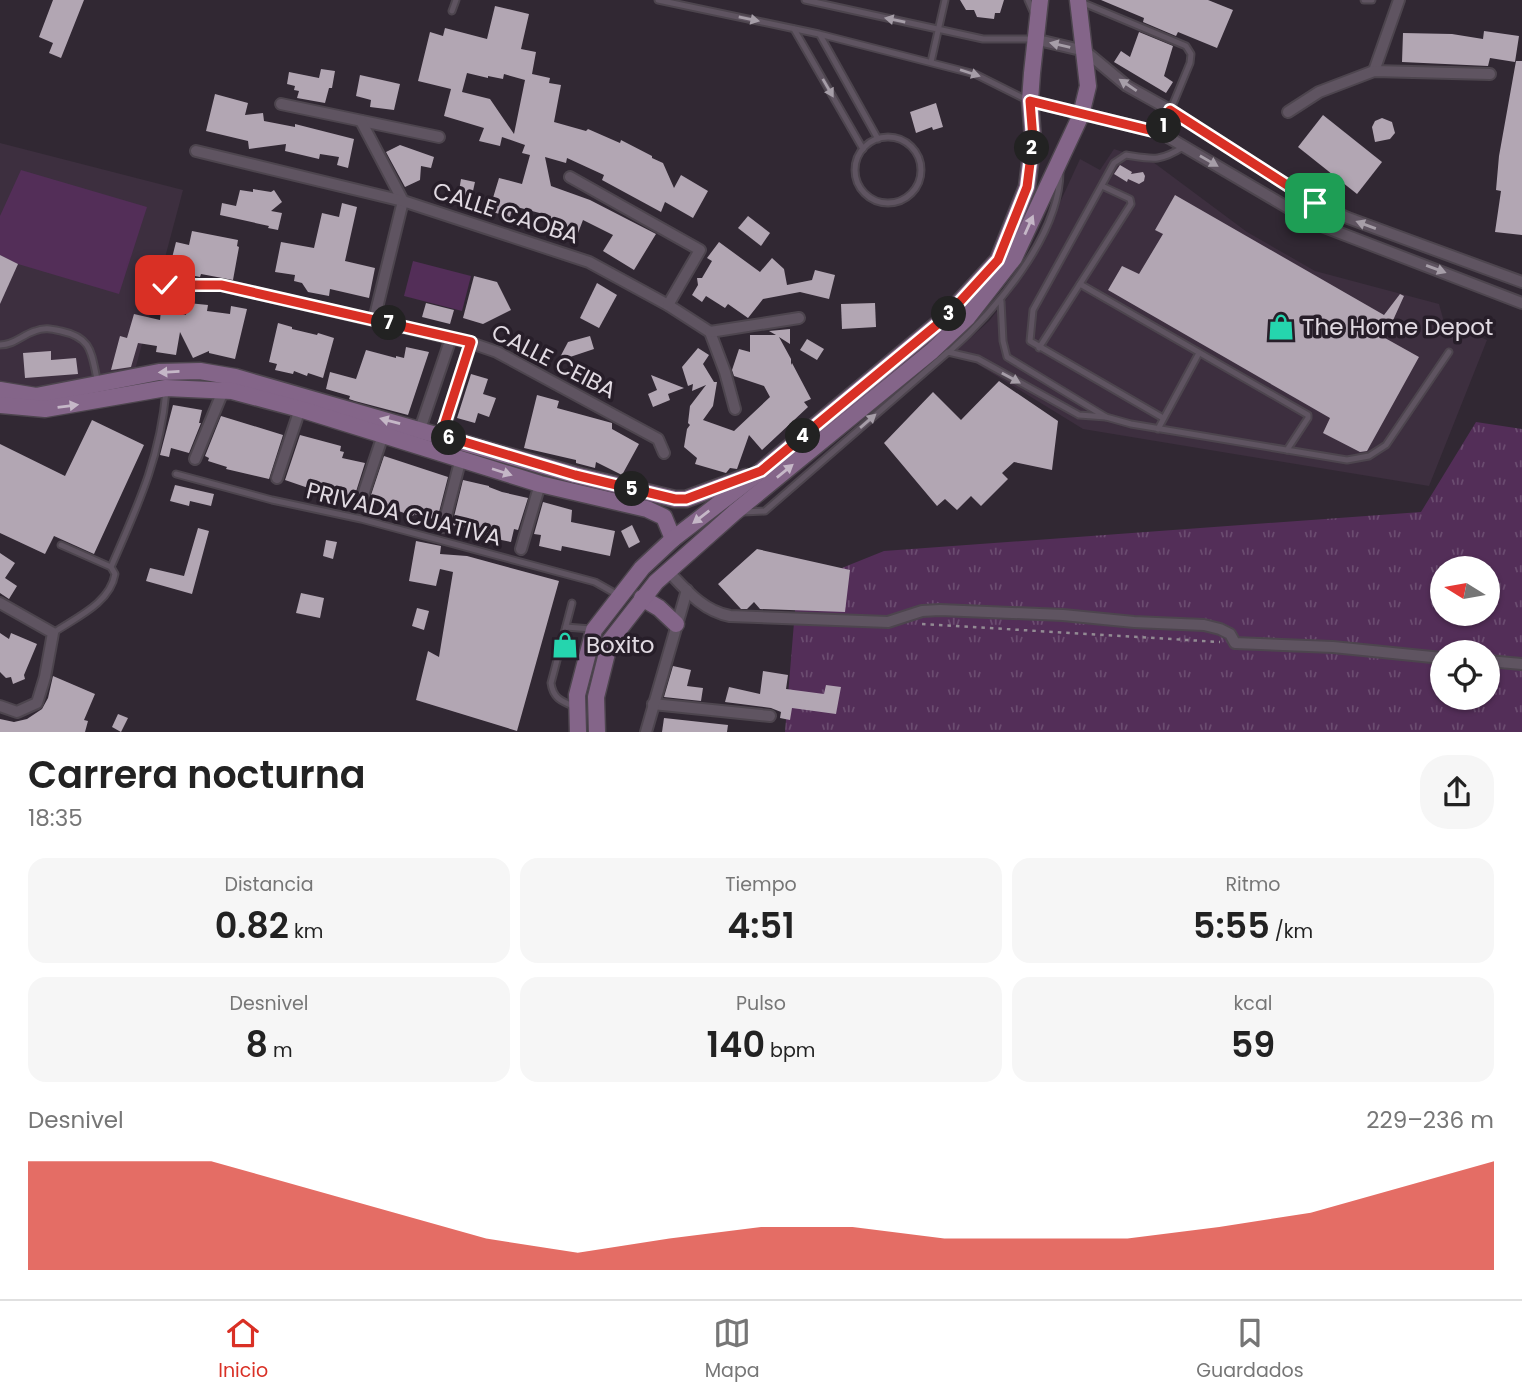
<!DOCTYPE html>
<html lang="es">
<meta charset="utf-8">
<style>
:root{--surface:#fff;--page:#f6f6f6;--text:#222;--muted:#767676;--line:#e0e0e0;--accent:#d93025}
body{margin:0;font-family:Poppins,sans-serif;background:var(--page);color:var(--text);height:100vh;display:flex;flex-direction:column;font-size:26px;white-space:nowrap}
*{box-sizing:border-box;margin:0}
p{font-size:23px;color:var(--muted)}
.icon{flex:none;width:38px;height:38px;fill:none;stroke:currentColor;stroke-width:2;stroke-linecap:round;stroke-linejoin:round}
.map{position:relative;height:732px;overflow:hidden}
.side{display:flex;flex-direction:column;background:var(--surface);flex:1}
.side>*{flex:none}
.needle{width:46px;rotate:281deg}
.controls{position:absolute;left:1430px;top:556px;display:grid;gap:14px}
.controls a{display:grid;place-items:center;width:70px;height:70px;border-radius:50%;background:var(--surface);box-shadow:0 2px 5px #0004;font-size:35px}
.pin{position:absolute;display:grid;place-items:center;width:60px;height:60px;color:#fff;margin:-30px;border-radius:14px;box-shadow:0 4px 10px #0006}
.km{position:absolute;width:35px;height:35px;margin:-18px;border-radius:50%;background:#222;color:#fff;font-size:19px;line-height:35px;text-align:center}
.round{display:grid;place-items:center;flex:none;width:74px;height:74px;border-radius:28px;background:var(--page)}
.headline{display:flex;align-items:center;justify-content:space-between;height:119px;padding:0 28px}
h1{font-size:38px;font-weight:600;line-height:52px}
.metrics{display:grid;grid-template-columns:repeat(3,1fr);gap:10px;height:119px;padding:7px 28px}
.metrics div{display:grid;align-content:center;border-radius:18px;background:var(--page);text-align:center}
.metrics b{font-size:35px;font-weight:600}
.metrics small{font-size:19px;font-weight:400}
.metrics p{font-size:19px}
.chart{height:196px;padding:14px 28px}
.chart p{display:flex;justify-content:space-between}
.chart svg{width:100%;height:126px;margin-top:7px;fill:var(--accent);opacity:.7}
.menu{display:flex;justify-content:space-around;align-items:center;height:98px;border-top:2px solid var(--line);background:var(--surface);font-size:19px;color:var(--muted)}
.menu a{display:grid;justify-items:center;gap:4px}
.menu .current{color:var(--accent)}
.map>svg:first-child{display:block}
.built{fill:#3d2f3f}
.grass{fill:url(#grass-tufts);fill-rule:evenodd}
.green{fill:#532e58}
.building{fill:#b2a6b3;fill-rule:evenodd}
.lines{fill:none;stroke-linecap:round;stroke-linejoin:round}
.lane-casing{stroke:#4d454e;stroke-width:9}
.street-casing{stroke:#4d454e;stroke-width:14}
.secondary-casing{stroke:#4d454e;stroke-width:19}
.path{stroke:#928a93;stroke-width:2.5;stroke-dasharray:3.5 5;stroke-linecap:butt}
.lane{stroke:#5f5461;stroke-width:5}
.street{stroke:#5f5461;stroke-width:10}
.secondary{stroke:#846589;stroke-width:16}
.oneway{fill:#a69ea8}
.oneway2{fill:#c5b7c7}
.route-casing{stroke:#fff;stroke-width:14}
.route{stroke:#d93025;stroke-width:9}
.labels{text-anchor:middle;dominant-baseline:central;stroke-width:7;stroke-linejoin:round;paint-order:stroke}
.street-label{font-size:23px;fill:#e1dae2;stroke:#271e29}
.poi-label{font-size:23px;fill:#e1dae2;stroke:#271e29;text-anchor:start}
</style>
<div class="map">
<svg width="1522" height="732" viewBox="0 0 1522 732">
<defs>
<pattern id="grass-tufts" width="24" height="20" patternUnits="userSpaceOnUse" patternTransform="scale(1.75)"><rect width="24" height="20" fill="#532e58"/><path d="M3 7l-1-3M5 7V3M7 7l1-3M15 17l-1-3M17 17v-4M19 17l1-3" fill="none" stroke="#6b4c70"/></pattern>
</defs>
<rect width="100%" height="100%" fill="#312833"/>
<g class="built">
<polygon points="0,143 183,190 134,374 47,388 0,384"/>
<polygon points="1114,149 1153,162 1247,232 1315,271 1439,304 1444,322 1487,340 1429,486 1083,429 956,351 989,321 1005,301 1038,250 1080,159 1100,170"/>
</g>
<path class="grass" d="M1476 422 1522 429V732H785L797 586 884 551 1421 512ZM1442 569H1488V614H1442ZM1442 653H1488V698H1442Z"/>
<g class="green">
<polygon points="21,170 147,207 119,294 18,264 0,255 0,216"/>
<polygon points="413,261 471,276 462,311 404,296"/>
</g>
<g class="building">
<polygon points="53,0 84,0 61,58 49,53 53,43 39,37"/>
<polygon points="960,0 1004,0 1000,13 995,13 994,19 977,17 974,10 966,10"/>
<polygon points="1101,0 1208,0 1233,10 1217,48 1178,32 1176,36 1143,22 1144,18"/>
<path d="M495 6 529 14 521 49 536 52 532 74 550 78 549 83 561 85 554 122 586 131 588 129 620 143 621 140 652 156V158L663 163 674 188 681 175 708 191 693 218 665 202 661 212 602 180 604 175 567 158 566 163 545 157 551 186 590 200 656 234 634 270 603 251 613 235 583 220 578 233 549 222 551 216 513 206 510 217 489 211 499 178 522 184 530 155 522 153 525 145 502 137 500 146 479 141 484 128 444 116 451 89 418 81 430 32 443 36 445 28 487 39ZM467 73 488 78V76L503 79 504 74 525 80 514 134 490 99 462 92Z"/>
<polygon points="1484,31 1519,36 1515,62 1490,58 1488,66 1402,62 1403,33 1452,34 1483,39"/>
<polygon points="1139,32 1173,46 1164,76 1173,82 1166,93 1114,62 1121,51 1130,57"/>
<polygon points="1516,61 1522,61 1522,235 1495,232 1501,191 1496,190 1499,156"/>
<polygon points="321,69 335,71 332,88 329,88 325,103 297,98 299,91 294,90 295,86 287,84 289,72 319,78"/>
<polygon points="360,75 400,84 394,110 370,107 371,100 356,96"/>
<polygon points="215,94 248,103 245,115 263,113 264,121 295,127 295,124 354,139 348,168 337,165 339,157 320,154 319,159 285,151 286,144 249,149 248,141 206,131"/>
<polygon points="936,103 943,127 933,130 932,127 916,133 910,112"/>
<polygon points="1323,115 1382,162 1357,194 1298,147"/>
<polygon points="1382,118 1392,122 1395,133 1390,139 1375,142 1372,127 1375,121"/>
<polygon points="400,145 434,157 431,168 421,166 420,180 405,187 386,152"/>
<polygon points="1120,165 1132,172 1131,174 1143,172 1145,176 1144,181 1139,184 1128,179 1127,182 1114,174"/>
<polygon points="461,179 475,182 471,200 458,197"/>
<polygon points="253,189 271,192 274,190 282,202 271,211 282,213 278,230 268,228 269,226 220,215 222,203 236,206 240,190 253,192"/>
<polygon points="1175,195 1384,315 1400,294 1404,296 1385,338 1419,357 1367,451 1360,452 1323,433 1330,418 1108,290 1122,266 1139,274 1163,234 1155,230"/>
<polygon points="342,203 357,207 345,261 375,268 369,298 330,289 329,296 308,292 302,283 294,281 295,275 275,272 281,242 314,248 322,213 339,217"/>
<polygon points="748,216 770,233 761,246 738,228"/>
<polygon points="192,231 238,240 237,246 239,247 233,280 201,274 200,277 181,273 182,268 170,266 176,242 189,245"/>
<polygon points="719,242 760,272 772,258 784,269 787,285 812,280 815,270 835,275 829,299 800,292 763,299 748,318 728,304 725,308 706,296 702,302 692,295 698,285 697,278 702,278 712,261 707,258"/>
<polygon points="0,255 18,264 0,304"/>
<polygon points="474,276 497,282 511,310 483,324 463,318"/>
<polygon points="597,283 617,295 599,328 580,318"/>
<polygon points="188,303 208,305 207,311 230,314 231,306 247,309 235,359 209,353 209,351 193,358 180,332 176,355 156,352 157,346 138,343 131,367 111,370 120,336 127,338 134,314 160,320 161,310 186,315"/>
<polygon points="426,303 454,310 450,324 422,317"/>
<polygon points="875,303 876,327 842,329 841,304"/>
<polygon points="278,323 292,327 292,329 317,335 318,333 334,338 323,378 308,373 307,376 294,371 293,374 275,370 277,364 269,362"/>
<polygon points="790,329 790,344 779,337 791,359 791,365 792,363 811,399 804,402 808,407 762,450 749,435 737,469 730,468 726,473 695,464 697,458 684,447 687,429 690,425 688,423 690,406 706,385 692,391 693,384 688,386 682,367 698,348 709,355 703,364 714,382 717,382 713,406 703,420 734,431 770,397 764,386 734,376 732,370 739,349 750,352 750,335 776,335 769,331"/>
<polygon points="590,336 594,349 558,361 568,342"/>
<polygon points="807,339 824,349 817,360 800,350"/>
<polygon points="406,347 429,352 408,415 355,401 349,399 350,396 326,389 330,372 356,379 366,350 396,358 396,356 404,358"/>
<polygon points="51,351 51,360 76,358 78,374 25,378 23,353"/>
<polygon points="471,374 488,379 483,394 496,398 489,417 478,413 475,423 457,418"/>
<polygon points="651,375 684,388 668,394 670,400 653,407 648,394 657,390"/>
<polygon points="999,381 1058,421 1052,470 1014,462 1002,473 1008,479 981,506 971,496 957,510 945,499 937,506 884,443 933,392 961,420"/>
<polygon points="537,395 559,401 557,408 612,423 612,429 639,444 622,475 596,462 595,468 576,463 576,460 524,448"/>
<polygon points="173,405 202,410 199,423 201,423 189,453 171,448 169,457 160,455"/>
<polygon points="221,416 283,435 269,479 226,469 227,467 208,461 209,458 205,456"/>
<polygon points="92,420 144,445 94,554 54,536 45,554 0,533 0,444 65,476"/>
<polygon points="300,435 341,446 340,451 344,452 342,458 365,463 354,498 317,491 285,480"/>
<polygon points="384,456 448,477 437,520 414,514 413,516 369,501"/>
<polygon points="463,480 489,486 489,487 502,492 528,498 518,530 514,529 511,542 467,533 468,529 452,525"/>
<polygon points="175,485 214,494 211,506 190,501 189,506 170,501"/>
<polygon points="543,502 572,510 571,522 615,531 610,556 562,546 561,551 539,546 541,535 534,534"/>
<polygon points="632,525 640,542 629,548 621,531"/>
<polygon points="198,528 209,531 192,594 146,581 150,568 184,576"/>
<polygon points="326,540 337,542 333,559 323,556"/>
<polygon points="416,541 441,546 440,554 467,556 559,581 517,731 416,700 428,651 439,657 453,572 440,569 436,586 409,581"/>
<polygon points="757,549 850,570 845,612 760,609 754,602 747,609 741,609 718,584"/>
<polygon points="0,553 15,563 5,578 17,586 9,599 0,593"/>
<polygon points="301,593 324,598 320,618 296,613"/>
<polygon points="417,608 429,611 424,630 412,626"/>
<polygon points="0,633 9,639 11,633 37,644 24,675 25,679 13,684 11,677 6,678 0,672"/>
<polygon points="673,666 691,670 687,686 703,688 701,701 664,697"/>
<polygon points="763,671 788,675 786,689 824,694 826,685 841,687 836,714 792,708 790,720 780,718 781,712 771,708 725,702 729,687 760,694"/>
<polygon points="53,676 95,694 84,720 88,721 85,732 0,732 0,719 14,722 27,719 42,709 48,698"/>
<polygon points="118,714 128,718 121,732 112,727"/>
<polygon points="664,718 728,725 727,732 662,732"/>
</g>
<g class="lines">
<g class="lane-casing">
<g id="lane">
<polyline points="658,0 819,34 975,74 1029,101"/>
<polyline points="805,0 983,39 1034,39"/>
<polyline points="1028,0 1035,16"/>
<polyline points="1364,0 1372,0"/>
<polyline points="1081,2 1186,46 1191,54 1190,63 1161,133"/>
<polyline points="452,11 456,0"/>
<polyline points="794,29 863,149"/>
<polyline points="820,35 878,139"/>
<polyline points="931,62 945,0"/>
<circle cx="888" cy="170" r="33"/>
<polyline points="1080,284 1308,415 1308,418 1287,450"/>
<polyline points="1001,301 1003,341 1007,357 1106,417 1131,424 1347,460 1369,456 1386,445 1449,352"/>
<path d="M0 345C14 345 22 335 35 331 44 327 52 329 61 331 94 338 91 355 98 383"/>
<polyline points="1039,348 1131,204 1130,199 1102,186"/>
<path d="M949 352C995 311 1060 236 1060 171"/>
<path d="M1163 418 1030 341 1033 310 1114 163 1126 155C1152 159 1160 162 1183 147"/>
<polyline points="1158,429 1199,353"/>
<polyline points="176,474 272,500 361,519 595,582 618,595"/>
<polyline points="743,512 765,511 948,352 978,359 1079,415 1106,417"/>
<path d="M111 567C138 505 160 459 166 391"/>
<path d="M572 603 551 683C553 698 561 701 575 707"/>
<polyline points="566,627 591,629"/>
<path d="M53 633C77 617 110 603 115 574L111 567 61 545"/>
</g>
</g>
<g class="street-casing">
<g id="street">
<polyline points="1034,39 1085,51 1127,86 1170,110 1315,203 1348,218 1522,282"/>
<polyline points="1374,71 1399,0"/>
<polyline points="1030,101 1161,133 1314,223 1522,303"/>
<polyline points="281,104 439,137"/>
<polyline points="1288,112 1319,92 1374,71 1490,74"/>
<polyline points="361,121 403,201 374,320"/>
<polyline points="196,151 403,201 589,262 668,305 710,332 725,372 735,409"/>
<polyline points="570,177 700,250 668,305"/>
<polyline points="165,285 221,285 471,343 497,352 658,439 664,453"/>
<polyline points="710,332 799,318"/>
<polyline points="418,435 451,338"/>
<polyline points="440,442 471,343"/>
<polyline points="195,459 223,391"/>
<polyline points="277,478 300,409"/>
<polyline points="361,501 383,435"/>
<polyline points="443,527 461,458"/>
<polyline points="521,549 540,484"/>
<path d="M668 571C686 590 703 611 730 616L888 622 922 611 940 610 1063 615 1134 622 1204 625 1220 629 1230 634 1235 643 1333 647 1442 658"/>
<polyline points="0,603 53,633 45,677 37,703 17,712 0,706"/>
<polyline points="1488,661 1522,664"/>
<polyline points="653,704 770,716"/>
<polyline points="646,732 687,590"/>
</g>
</g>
<g class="secondary-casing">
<g id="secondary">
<polyline points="0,390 36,396 159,372 200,371 235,377 575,475 675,499 686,499 746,477"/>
<polyline points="0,405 45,409 166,388 232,391 300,409 540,484 647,509 664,517 673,539"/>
<polyline points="642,598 659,608 676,624"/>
<polyline points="578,732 577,695 594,630 642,568 673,539 761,471 945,318 998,260 1027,187 1033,139 1030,101 1032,73 1040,0"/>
<polyline points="597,732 596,697 610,641 656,582 735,512 932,351 967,318 1014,258 1081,115 1088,86 1078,0"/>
</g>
</g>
<polyline class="path" points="922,624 1220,642"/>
<use href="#lane" class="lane"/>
<use href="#street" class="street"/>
<use href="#secondary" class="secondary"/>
</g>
<defs><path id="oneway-solid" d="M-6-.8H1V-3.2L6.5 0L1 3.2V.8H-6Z" transform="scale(1.75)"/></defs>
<g class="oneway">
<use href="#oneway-solid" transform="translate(749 19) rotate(12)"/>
<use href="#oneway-solid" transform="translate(895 20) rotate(-168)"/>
<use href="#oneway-solid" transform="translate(1060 45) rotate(-167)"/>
<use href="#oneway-solid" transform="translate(970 73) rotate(18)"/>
<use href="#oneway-solid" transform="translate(1128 85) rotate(-146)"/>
<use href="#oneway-solid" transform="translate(828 88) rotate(60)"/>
<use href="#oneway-solid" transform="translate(1209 161) rotate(30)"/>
<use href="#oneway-solid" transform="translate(1366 225) rotate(-160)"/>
<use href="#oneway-solid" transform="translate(1436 269) rotate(20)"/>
<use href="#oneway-solid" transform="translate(1011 378) rotate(29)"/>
<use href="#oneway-solid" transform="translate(868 421) rotate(-41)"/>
</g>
<g class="oneway2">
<use href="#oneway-solid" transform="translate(1029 225) rotate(-66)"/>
<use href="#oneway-solid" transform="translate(169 372) rotate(177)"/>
<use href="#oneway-solid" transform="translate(68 406) rotate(-7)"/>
<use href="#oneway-solid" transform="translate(390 421) rotate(-165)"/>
<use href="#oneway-solid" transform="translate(785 471) rotate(-39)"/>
<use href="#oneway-solid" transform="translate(502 472) rotate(18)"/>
<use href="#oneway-solid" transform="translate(701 517) rotate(142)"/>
</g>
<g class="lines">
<g class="route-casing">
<polyline id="route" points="165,285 221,285 471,342 441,435 575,475 675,499 686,499 761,471 945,318 998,260 1027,187 1033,139 1030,101 1161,133 1170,110 1315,203"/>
</g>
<use href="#route" class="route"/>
</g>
<defs>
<g id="shop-bare" transform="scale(2.1)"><path d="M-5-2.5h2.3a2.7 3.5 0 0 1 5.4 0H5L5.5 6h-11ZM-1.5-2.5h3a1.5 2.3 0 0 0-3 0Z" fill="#25d5ae" stroke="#271e29" stroke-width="2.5" paint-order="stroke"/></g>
</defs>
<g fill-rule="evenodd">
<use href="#shop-bare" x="1281" y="327"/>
<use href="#shop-bare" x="565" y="645"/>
</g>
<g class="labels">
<g class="street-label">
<text transform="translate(506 213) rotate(18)">CALLE CAOBA</text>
<text transform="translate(554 361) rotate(27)">CALLE CEIBA</text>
<text transform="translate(404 514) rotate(14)">PRIVADA CUATIVA</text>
</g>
<g class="poi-label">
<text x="1302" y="327">The Home Depot</text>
<text x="586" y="645">Boxito</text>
</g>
</g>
</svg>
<div class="controls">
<a><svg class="needle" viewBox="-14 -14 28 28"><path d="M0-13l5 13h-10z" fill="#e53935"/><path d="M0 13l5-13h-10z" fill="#767676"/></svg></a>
<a><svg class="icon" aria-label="locate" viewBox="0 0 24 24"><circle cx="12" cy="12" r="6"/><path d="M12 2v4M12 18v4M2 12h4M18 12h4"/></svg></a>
</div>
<div class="pin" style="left:1315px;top:203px;background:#1e9e55"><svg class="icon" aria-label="arrive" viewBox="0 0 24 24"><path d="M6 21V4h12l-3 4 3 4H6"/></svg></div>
<div class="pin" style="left:165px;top:285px;background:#d93025"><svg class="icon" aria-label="check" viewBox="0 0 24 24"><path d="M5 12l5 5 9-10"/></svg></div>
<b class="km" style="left:1164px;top:126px">1</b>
<b class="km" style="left:1032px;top:148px">2</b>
<b class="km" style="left:949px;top:314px">3</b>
<b class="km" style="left:803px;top:436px">4</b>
<b class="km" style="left:632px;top:489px">5</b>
<b class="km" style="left:449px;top:438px">6</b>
<b class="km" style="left:389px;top:323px">7</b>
</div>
<section class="side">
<div class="headline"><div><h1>Carrera nocturna</h1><p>18:35</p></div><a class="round"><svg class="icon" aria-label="share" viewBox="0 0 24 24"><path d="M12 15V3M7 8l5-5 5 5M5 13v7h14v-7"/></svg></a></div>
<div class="metrics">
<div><p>Distancia</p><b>0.82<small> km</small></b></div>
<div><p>Tiempo</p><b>4:51</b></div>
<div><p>Ritmo</p><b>5:55<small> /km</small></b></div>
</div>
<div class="metrics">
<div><p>Desnivel</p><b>8<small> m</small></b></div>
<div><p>Pulso</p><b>140<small> bpm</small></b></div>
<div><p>kcal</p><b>59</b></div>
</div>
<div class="chart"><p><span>Desnivel</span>229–236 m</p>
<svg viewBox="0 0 160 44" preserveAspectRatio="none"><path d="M0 44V6L10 6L20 6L30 15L40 24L50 33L60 38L70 33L80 29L90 29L100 33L110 33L120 33L130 29L140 24L150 15L160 6V44z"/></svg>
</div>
</section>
<nav class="menu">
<a class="current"><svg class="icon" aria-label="home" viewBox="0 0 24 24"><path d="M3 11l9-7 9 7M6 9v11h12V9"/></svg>Inicio</a>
<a><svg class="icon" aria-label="map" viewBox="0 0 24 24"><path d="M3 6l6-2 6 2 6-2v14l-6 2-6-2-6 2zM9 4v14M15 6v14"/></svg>Mapa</a>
<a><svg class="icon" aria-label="saved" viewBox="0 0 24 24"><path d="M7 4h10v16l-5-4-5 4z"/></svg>Guardados</a>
</nav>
